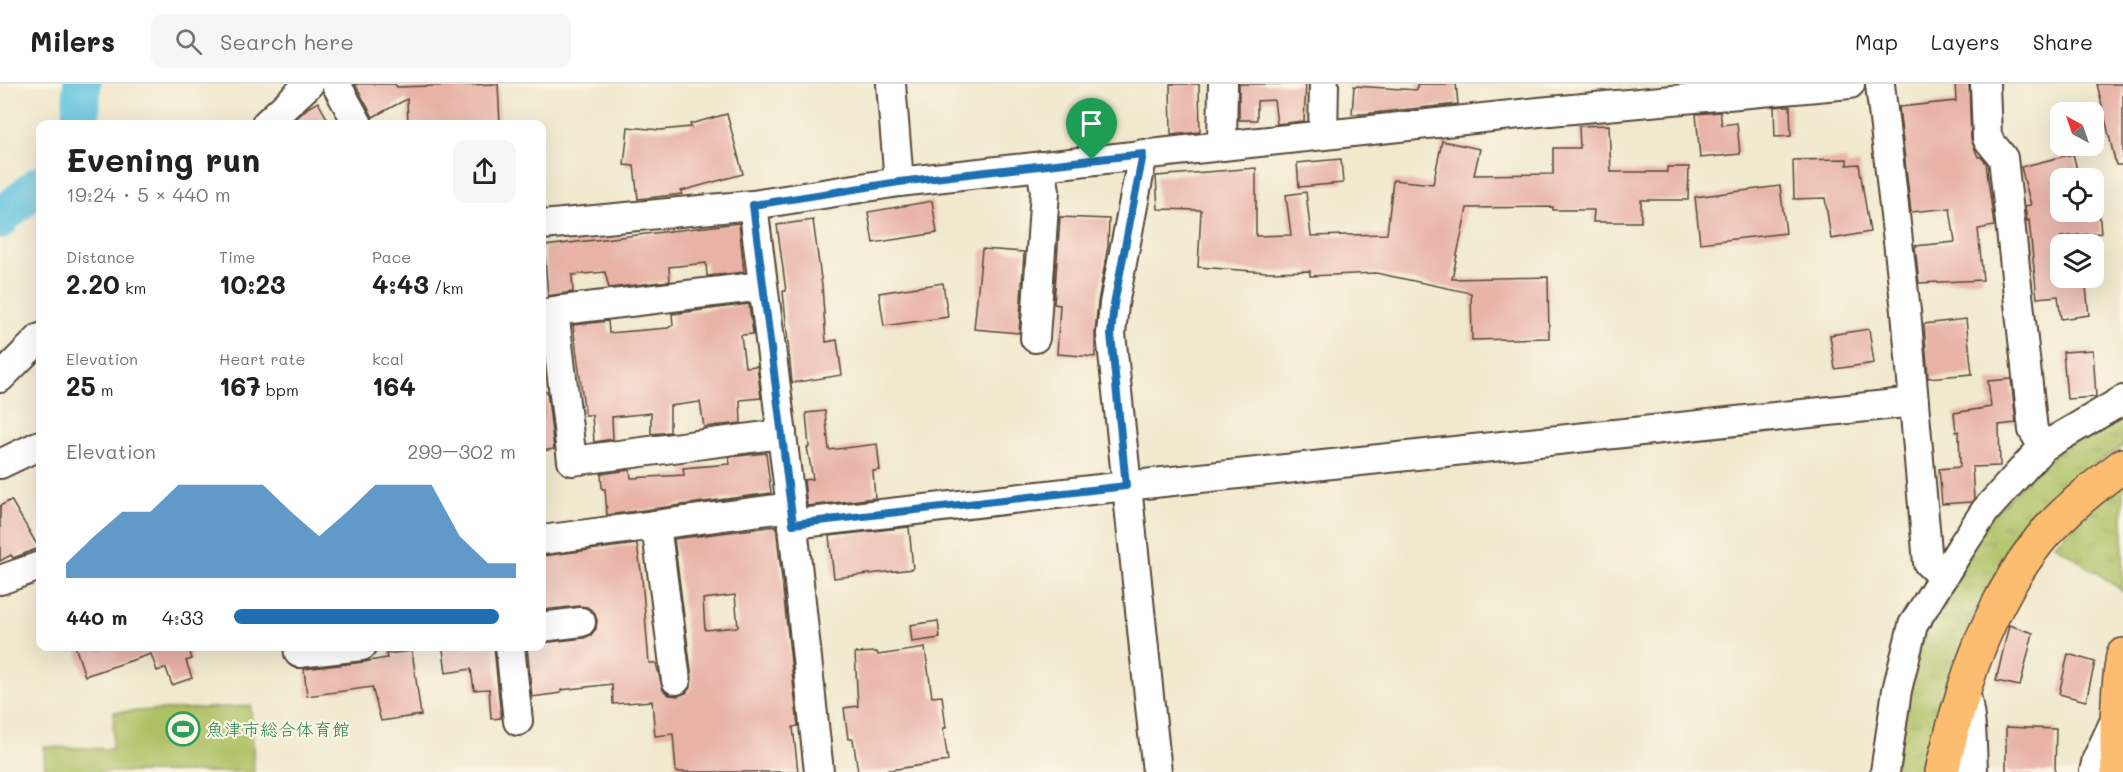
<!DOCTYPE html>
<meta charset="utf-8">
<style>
:root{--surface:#fff;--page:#f6f6f6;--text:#222;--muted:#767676;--line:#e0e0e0;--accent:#1f6fb2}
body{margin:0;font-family:Mali,"Klee One",sans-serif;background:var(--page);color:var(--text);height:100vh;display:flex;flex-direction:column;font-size:22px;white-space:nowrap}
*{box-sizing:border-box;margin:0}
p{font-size:20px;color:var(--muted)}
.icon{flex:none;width:33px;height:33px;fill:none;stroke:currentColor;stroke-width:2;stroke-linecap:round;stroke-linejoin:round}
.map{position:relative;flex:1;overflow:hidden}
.sheet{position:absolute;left:36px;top:36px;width:510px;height:531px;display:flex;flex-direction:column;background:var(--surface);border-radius:12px;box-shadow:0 6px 24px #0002}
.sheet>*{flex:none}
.needle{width:39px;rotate:320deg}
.fabs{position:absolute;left:2050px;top:18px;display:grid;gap:12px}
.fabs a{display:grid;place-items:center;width:54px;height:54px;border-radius:12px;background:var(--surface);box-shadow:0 6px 24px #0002;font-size:30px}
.pin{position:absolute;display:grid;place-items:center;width:51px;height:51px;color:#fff;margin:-62px -26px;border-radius:50% 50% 50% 0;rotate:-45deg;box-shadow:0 0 6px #0007}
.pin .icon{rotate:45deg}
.round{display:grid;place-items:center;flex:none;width:63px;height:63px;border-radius:12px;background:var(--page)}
.headline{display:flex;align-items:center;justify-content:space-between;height:102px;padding:0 30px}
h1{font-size:33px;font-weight:700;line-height:45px}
.figures{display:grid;grid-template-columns:repeat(3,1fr);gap:9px;height:102px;padding:6px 30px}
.figures div{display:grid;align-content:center}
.figures b{font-size:26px;font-weight:700}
.figures small{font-size:16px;font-weight:400}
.figures p{font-size:16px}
.chart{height:168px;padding:12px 30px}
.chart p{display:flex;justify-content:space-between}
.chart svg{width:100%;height:108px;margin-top:6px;fill:var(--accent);opacity:.7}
ul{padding:0 30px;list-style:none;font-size:20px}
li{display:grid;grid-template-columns:96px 72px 1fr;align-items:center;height:45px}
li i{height:15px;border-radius:8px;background:var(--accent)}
header{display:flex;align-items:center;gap:36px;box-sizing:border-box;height:84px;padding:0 30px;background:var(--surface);border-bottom:2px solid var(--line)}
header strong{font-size:28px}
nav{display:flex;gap:33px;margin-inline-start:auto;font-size:21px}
.search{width:420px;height:54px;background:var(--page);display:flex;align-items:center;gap:15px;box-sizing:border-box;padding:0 21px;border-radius:12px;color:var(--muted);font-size:22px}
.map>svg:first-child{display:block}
.grass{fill:url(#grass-tufts);stroke:#747541;stroke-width:1.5}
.pitch{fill:#adc064;stroke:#747541;stroke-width:1.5}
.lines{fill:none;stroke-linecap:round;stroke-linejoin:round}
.river{stroke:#63c4e1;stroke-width:38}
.building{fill:#e8b2a7;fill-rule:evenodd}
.minor-casing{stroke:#564738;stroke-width:32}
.highway-casing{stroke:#564738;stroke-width:36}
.minor{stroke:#fff;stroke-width:28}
.highway{stroke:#fcbd6f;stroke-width:33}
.route-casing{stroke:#fff;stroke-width:12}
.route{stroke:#1f6fb2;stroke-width:8}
.labels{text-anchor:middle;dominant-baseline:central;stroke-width:4.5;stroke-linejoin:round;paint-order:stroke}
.leisure-label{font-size:18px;fill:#27864d;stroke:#fcf5e5;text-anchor:start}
</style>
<header>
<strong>Milers</strong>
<div class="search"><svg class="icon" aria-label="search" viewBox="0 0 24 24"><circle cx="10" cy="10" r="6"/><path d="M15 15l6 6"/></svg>Search here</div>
<nav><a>Map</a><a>Layers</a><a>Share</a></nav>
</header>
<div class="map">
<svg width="2123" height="688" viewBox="0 0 2123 688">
<defs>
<pattern id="grass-tufts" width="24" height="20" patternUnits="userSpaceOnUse" patternTransform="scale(1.5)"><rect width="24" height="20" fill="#adc064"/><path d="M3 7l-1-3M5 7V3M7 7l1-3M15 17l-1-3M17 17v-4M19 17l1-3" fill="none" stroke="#8e9c52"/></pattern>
</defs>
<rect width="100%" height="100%" fill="#fcf5e5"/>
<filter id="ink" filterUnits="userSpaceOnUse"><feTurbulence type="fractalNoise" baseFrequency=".0167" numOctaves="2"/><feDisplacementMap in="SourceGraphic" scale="12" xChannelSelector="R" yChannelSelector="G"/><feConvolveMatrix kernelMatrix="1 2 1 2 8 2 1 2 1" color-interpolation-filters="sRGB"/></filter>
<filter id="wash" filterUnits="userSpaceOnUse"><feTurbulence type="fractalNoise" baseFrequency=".008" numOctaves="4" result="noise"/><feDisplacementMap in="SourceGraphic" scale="24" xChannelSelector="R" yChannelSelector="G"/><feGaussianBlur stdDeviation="1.35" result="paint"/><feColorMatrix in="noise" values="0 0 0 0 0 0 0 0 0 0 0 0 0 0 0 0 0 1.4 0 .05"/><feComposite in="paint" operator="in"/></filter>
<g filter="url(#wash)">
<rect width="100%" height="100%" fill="#f0e9ce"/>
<g class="grass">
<polygon points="2123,326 2123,362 2094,381 2018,461 1973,530 1921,688 1894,688 1925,532 1985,440 2043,378"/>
<polygon points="2123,398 2123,507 2054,460"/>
</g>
<polygon class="pitch" points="251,622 254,688 45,688 44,663 112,665 114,628"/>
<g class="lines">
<g class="river">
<polyline points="81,40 82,0"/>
<polyline points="0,136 2,132 40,100"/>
</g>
</g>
<g id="blocks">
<g class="building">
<polygon points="355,0 395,0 397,3 498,0 500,40 408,40 407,15 373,33"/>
<polygon points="1170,0 1199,0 1200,48 1171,51"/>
<polygon points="1239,0 1306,0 1304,37 1277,40 1274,16 1257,17 1257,36 1239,36"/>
<polygon points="1417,0 1456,0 1458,20 1363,30 1352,30 1354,2 1417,6"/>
<polygon points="1955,0 1969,0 1971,55 1978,73 1981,73 1986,79 1994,142 1978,145 1983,196 1919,199 1915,162 1955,158 1950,124 1911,128 1899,23 1956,17"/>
<polygon points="2097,0 2123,0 2123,81 2116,81"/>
<polygon points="318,18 330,40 290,40 309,23"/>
<polygon points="1786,22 1790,22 1791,52 1775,53 1774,23"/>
<polygon points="1720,28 1722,41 1737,39 1740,70 1700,74 1696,30"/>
<polygon points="727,30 743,90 681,107 682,110 638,115 634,82 624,81 628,43 660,46 691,43 690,40"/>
<polygon points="1609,41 1611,88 1667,88 1667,83 1689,83 1688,116 1641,116 1641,138 1593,138 1594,126 1553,126 1553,123 1467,124 1452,195 1548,193 1549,254 1472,256 1471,209 1376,189 1310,192 1310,187 1267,188 1198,183 1201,126 1158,125 1156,92 1256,84 1256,152 1291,151 1286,111 1306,108 1311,152 1387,150 1393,96 1433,100 1442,57 1480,65 1474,91 1553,90 1553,64 1580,64 1579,42"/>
<polygon points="2073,70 2079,94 2061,94 2061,130 2099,127 2101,149 2061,153 2061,194 2085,194 2089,231 2061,235 2058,212 2037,214 2029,136 2027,137 2025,122 2031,121 2021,83"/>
<polygon points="1341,75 1343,99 1299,103 1297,79"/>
<polygon points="1847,75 1847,81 1859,80 1870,148 1831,155 1825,114 1794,115 1793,76"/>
<polygon points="1780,102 1786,149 1700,159 1695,113"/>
<polygon points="932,117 937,149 873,159 868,128"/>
<polygon points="1060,133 1109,135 1108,162 1098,218 1095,249 1095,273 1057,270 1060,221 1054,220"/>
<polygon points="813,136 822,202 826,258 837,256 842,291 792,299 783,207 786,207 777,141"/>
<polygon points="739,139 744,188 707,192 706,179 669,183 670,197 609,204 605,188 572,191 573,208 548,212 544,162"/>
<polygon points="982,165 1024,168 1019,249 974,245"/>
<polygon points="943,199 948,233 884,242 879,209"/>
<polygon points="749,220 753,250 741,251 745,283 757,282 761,314 740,316 741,339 704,343 700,318 670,322 670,348 651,350 651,329 612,333 613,355 594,358 592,331 585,331 573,241 608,237 609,249 668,244 673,241 672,230"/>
<polygon points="1966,235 1972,290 1928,294 1924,240"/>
<polygon points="1869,245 1874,279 1835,285 1830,251"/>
<polygon points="2093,266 2096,313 2067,315 2063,268"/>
<polygon points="2011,295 2016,339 1999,341 2000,382 1972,383 1974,415 1971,418 1942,420 1939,385 1960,383 1959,347 1956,348 1954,329 1991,323 1988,297"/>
<polygon points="542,307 547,307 554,365 542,367"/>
<polygon points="825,327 829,366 877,360 880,386 873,387 875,414 807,422 804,396 813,395 807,363 809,363 806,329"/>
<polygon points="766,369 771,409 607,431 605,405 602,405 601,390 630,386 631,394 684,391 683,384 730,380 729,373"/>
<polygon points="11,416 39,464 13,474 11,471 0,477 0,422"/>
<path d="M776 442 798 642 793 643 798 688H676L673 650 655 652 652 617 613 620 612 600 561 606V609L532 613 527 562H542V559L584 554 591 551 596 545 597 536 594 528 587 523 579 522 542 526V472L637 460 642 494 649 579H656L663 606 669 611 678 612 686 609 691 602 692 594 674 455ZM735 511 738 543 705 546 703 515Z"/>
<polygon points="909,443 913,485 834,494 829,452"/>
<polygon points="938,537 940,554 912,558 910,541"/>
<polygon points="2009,541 2033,549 2020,602 1996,597"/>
<polygon points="75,562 188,562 192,575 186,577 192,594 172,601 166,584 157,587 151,570 85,592"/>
<polygon points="460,562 463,562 463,565 494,562 501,634 491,635 489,605 474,606 471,585 446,589 443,565"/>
<polygon points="925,564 932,613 942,612 946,644 943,644 948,677 877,688 858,688 853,655 848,655 844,624 858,622 855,569 877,568 878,571"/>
<polygon points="412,567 421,631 381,637 372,603 307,612 304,585 364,578 387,574 386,570"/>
<polygon points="2068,570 2095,578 2086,617 2059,610"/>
<polygon points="2006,643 2056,645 2055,688 2006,688"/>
</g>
</g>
</g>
<g filter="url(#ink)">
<use href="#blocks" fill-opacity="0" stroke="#564738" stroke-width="1.5"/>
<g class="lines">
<g class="minor-casing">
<g id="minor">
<polyline points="336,0 358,40"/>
<polyline points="891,0 899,98"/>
<polyline points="1880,0 1906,227 1928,479 1943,493"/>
<polyline points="1985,0 1987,54 2003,74 2033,346 2043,363"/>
<polyline points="266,40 309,0"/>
<polyline points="1323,51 1324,0"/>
<polyline points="1222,62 1223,0"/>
<polyline points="1143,70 1114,220 1111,250 1157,688"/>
<polyline points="753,121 791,423 819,688"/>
<polyline points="542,141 753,121 899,98 1222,62 1539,28 1850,0"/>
<polyline points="763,202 554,227 572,377 782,350"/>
<polyline points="1035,254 1045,107 1041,82"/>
<polyline points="0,294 40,254"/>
<polyline points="0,380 40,361"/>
<polyline points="793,440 1126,402 1914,318"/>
<polyline points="656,441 676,596"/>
<polyline points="542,456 791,423"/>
<polyline points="0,496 40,482"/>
<polyline points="542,543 581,538"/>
<polyline points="298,562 299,569 362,562"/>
<polyline points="510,562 518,637"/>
<path d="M1964 604C1972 631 1972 660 1973 688"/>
<polyline points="1885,688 1897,606 1913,541 1960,465 1985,427 2043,363 2123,316"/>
<polyline points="2094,688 2097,675 2116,634"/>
</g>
</g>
<g class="highway-casing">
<g id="highway">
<path d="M1942 688C1946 667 1952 647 1958 626 1976 563 2000 505 2041 454 2065 426 2094 403 2123 381"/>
<path d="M2118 688C2116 648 2116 611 2123 571"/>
</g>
</g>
<use href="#minor" class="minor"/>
<use href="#highway" class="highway"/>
</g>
</g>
<g class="lines" filter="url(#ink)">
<g class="route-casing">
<polygon id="route" points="1143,70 1114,220 1111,250 1126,402 793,440 753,121 899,98"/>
</g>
<use href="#route" class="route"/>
</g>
<defs>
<g id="stadium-ring" transform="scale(1.725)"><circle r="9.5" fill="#fcf5e5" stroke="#2e9e5b" stroke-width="1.5"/><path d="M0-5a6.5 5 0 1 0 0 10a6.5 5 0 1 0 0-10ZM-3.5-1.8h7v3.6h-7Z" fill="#2e9e5b"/></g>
</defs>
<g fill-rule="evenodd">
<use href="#stadium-ring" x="183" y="645"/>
</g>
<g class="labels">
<g class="leisure-label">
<text x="206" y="645">魚津市総合体育館</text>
</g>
</g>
</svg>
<div class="fabs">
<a><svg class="needle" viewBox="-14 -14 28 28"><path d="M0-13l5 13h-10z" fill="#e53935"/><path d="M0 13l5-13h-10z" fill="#767676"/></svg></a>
<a><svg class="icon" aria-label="locate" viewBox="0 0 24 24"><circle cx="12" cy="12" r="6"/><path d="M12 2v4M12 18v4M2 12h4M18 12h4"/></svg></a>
<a><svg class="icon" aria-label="layers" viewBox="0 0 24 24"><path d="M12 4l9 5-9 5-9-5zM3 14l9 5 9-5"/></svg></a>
</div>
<div class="pin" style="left:1092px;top:76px;background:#1e9e55"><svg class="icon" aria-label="arrive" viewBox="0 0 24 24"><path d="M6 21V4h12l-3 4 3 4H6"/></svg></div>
<section class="sheet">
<div class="headline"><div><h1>Evening run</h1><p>19:24 · 5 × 440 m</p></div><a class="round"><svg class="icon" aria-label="share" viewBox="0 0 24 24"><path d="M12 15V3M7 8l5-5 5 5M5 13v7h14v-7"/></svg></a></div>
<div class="figures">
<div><p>Distance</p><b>2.20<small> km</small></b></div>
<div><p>Time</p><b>10:23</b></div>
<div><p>Pace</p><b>4:43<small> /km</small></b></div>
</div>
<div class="figures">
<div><p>Elevation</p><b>25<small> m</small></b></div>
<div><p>Heart rate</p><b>167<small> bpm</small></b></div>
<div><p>kcal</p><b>164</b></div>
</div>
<div class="chart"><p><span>Elevation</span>299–302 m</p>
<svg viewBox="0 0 160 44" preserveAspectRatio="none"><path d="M0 44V38L10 27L20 17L30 17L40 6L50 6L60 6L70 6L80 17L90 27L100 17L110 6L120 6L130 6L140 27L150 38L160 38V44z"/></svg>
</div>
<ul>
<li><b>440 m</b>4:33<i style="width:94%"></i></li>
</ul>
</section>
</div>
